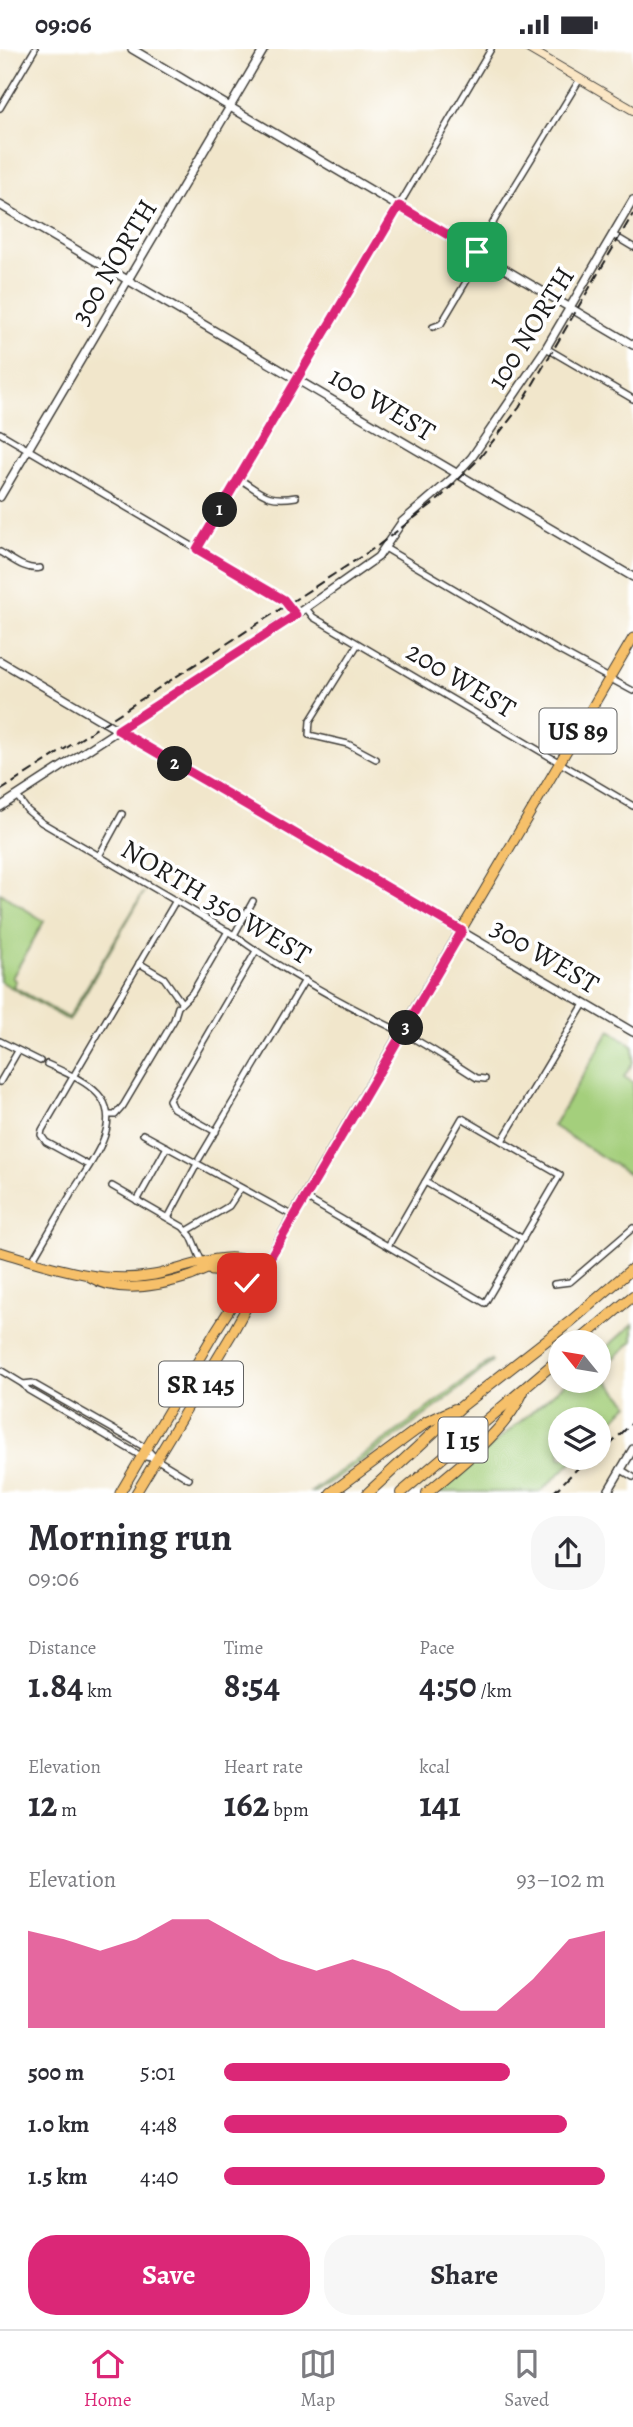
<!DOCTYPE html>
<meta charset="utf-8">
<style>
:root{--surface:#fff;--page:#f7f7f7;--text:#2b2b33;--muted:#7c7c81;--line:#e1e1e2;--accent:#db2777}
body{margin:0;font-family:Alegreya,serif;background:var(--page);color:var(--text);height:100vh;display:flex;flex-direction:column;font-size:26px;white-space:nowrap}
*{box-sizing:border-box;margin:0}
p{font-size:23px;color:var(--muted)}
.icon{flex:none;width:38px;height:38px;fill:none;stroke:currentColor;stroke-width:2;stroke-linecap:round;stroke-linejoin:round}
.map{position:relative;height:1444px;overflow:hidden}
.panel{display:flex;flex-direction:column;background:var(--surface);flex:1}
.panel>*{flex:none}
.needle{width:46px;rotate:300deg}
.buttons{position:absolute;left:548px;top:1281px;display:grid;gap:14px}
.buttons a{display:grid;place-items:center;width:63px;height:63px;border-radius:50%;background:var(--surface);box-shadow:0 4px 10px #0003;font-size:35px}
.pin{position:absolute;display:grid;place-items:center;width:60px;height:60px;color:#fff;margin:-30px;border-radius:14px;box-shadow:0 4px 10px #0006}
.km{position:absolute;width:35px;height:35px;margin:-18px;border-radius:50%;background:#222;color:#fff;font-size:19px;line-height:35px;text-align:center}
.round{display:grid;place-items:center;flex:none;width:74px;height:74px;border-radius:28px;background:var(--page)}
.summary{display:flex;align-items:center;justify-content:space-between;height:119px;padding:0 28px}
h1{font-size:38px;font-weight:700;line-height:52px}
.metrics{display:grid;grid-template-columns:repeat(3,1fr);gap:10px;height:119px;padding:7px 28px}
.metrics div{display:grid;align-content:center}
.metrics b{font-size:35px;font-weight:700}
.metrics small{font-size:19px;font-weight:400}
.metrics p{font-size:19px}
.chart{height:196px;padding:14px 28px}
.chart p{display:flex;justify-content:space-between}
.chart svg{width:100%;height:126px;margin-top:7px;fill:var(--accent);opacity:.7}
.primary-button{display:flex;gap:14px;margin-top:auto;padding:14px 28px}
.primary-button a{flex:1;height:80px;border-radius:28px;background:var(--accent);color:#fff;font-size:28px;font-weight:700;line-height:80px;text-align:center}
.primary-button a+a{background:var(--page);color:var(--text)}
ul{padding:0 28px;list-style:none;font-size:23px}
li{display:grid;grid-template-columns:112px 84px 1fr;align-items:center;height:52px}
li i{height:18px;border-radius:9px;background:var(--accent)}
.status{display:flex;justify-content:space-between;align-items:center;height:49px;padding:0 35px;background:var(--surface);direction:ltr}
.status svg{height:19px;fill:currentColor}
.dock{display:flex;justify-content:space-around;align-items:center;height:98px;border-top:2px solid var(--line);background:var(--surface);font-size:19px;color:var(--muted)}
.dock a{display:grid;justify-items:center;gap:4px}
.dock .current{color:var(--accent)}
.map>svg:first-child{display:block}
.green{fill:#a4cf7c;stroke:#60764c;stroke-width:2}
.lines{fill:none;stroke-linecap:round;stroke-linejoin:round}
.minor-casing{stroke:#3c3a36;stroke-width:8}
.tertiary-casing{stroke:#3c3a36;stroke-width:10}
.secondary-casing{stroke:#3c3a36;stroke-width:10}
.primary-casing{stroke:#3c3a36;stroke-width:11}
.motorway-casing{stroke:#3c3a36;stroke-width:12}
.minor{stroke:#fff;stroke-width:5}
.tertiary{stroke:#fff;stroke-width:7}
.secondary{stroke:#fbe6c4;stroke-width:8}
.primary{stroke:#f6c06b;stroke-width:9}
.motorway{stroke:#f6c06b;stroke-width:10}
.rail{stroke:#1c1c1c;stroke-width:2;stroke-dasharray:10 5;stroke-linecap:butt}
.route-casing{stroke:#fff;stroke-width:14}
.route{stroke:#db2777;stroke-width:9}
.labels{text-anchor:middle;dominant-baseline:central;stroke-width:7;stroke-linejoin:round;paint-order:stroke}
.shield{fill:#fff;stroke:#606060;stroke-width:2}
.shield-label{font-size:26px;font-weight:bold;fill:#1c1c1c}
.street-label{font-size:28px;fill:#1c1c1c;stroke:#fff}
</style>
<div class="status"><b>09:06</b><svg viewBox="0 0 49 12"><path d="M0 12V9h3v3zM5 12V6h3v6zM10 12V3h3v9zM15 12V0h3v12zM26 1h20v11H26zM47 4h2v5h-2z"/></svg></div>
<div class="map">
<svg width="633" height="1444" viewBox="0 0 633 1444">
<rect width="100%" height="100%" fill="#fff"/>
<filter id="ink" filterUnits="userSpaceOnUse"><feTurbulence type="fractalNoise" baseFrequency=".0143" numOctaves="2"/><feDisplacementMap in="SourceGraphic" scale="14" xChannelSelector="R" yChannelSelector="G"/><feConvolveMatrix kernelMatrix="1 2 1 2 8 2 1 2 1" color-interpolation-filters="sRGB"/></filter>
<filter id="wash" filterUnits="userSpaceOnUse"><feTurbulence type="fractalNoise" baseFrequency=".00686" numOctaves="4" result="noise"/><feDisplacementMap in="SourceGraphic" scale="28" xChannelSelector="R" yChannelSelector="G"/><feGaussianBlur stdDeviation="1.57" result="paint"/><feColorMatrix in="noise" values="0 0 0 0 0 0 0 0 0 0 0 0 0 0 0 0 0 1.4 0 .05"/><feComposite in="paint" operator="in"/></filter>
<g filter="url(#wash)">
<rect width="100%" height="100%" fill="#f1e6cb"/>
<g class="green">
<polygon points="144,843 69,972 0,932 0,844 44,872 12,929 16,932 13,937 68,969"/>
<polygon points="610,981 633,997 633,1013 624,1028 633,1033 631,1126 553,1077"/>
<polygon points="633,1275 633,1292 599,1323 599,1305"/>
<path d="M491 1311 492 1313C436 1360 377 1403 315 1443H311L400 1380Z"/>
<polygon points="599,1323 629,1355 599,1386 598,1370 560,1370 560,1409 576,1409 540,1443 437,1443 568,1332 598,1332"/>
</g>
</g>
<g filter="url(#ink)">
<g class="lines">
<g class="minor-casing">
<g id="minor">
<polyline points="0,59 35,0"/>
<polyline points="613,186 633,198"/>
<polyline points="477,203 499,163 580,30"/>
<polyline points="433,278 441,275 482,206"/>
<polyline points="546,299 633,350"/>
<polyline points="0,384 284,551 296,566"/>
<path d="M238 429C262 444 266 453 296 448"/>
<polyline points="385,499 554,599 633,642"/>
<polyline points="197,500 491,0"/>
<path d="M0 503C12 510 26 522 40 519"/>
<polyline points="306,559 313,568 633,757"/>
<polyline points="358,595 310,672 309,686 348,695 376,710"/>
<path d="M17 747 27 761 41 773 234 886C286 924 345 956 403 984 429 997 453 1014 477 1029L485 1030"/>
<polyline points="99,807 122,765"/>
<polyline points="234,886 253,852"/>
<polyline points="139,914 164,929 181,953"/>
<polyline points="0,992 40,1012"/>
<path d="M47 1015C64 1023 85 1031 98 1045 125 1074 89 1116 73 1142"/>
<polyline points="0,1033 18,1002"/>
<polyline points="108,1066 115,1066 123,1057 174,971 178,958 192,944 228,882"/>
<polyline points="216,1083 173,1059 169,1051 256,902"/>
<polyline points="143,1085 293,1167"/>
<polyline points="502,1092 584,955"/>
<polyline points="199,1110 305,931"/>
<polyline points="88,1116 46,1093 41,1086 42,1081 175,853"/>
<polyline points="425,1133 523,1190"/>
<polyline points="112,1137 183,1178 191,1187 202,1213"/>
<polyline points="305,1148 314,1154 485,1254 560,1126 462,1069 388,1197"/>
<polyline points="137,1152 167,1098"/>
<polyline points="168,1169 197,1115"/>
<polyline points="187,1182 229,1157 241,1139"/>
<polyline points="32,1212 71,1145"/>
<polyline points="554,1235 570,1233 633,1179"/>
<polyline points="0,1321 23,1335 28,1341 141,1407 156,1410"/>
<polyline points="23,1335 32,1334 146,1399 156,1410 189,1430"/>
<polyline points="620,1420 633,1428"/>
</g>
</g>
<g class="tertiary-casing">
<g id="tertiary">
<polyline points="132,0 633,296"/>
<polyline points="0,156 633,528"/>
<polyline points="0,448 264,0"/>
<polyline points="0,612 633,983"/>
<polyline points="0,758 301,562 378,508 402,473 452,430 472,408 546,299 633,151"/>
<polyline points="607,1444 633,1400"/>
</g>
</g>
<g class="secondary-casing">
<polyline id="secondary" points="529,0 633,61"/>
</g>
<g class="primary-casing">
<g id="primary">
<path d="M0 1203C50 1217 101 1236 154 1226 178 1222 223 1202 244 1211 250 1213 256 1219 261 1224"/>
<path d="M212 1222C233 1222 234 1240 226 1256"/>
<path d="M90 1228C119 1246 160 1237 191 1227 201 1223 211 1217 222 1216 235 1216 247 1220 259 1223"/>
<polyline points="120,1444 215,1283 245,1236 260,1225"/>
<polyline points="136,1444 233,1283 256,1241 261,1224 293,1167 633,589"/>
</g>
</g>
<g class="motorway-casing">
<g id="motorway">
<polyline points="578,1293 633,1247"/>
<polyline points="331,1444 427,1373 455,1360"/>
<polyline points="368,1444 462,1357 571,1272 633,1219"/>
<polyline points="401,1444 560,1309"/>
<path d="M427 1444C461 1415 504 1384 523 1343"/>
</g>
</g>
<use href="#minor" class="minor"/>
<use href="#tertiary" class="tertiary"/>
<use href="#secondary" class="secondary"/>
<use href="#primary" class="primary"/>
<use href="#motorway" class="motorway"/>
<g class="rail">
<polyline points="0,742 376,498 439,450 478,411 519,359 633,165"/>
<polyline points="598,1408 633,1373"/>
<polyline points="553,1444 588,1409"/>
</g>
</g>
</g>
<g class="lines" filter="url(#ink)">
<g class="route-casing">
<polyline id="route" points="247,1234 261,1224 462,882 118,681 296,566 284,551 197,500 399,157 477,203"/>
</g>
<use href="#route" class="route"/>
</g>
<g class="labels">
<g class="shield">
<rect x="539.5" y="659.5" width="77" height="45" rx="5"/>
<rect x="159" y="1312.5" width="84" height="45" rx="5"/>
<rect x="438.5" y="1368.5" width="49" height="45" rx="5"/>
</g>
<g class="shield-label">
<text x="578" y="682">US 89</text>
<text x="201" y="1335">SR 145</text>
<text x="463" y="1391">I 15</text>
</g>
<g class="street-label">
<text transform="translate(114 213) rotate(-59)">300 NORTH</text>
<text transform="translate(531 279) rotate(-58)">100 NORTH</text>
<text transform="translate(382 355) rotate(31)">100 WEST</text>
<text transform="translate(461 631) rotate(31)">200 WEST</text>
<text transform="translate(216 853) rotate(31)">NORTH 350 WEST</text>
<text transform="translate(545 907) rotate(31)">300 WEST</text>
</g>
</g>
</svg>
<div class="buttons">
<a><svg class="needle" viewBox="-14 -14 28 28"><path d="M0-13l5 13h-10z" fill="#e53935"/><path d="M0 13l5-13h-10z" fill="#7c7c81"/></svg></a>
<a><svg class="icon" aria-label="layers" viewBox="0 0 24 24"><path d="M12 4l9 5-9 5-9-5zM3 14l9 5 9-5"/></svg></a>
</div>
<div class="pin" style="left:477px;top:203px;background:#1e9e55"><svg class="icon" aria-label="arrive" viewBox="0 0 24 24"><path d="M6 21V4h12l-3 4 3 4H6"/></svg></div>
<div class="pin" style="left:247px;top:1234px;background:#d93025"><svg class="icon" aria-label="check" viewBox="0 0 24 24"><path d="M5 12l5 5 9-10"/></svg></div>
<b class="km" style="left:220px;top:461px">1</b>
<b class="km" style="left:175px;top:715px">2</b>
<b class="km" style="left:406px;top:979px">3</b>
</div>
<section class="panel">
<div class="summary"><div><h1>Morning run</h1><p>09:06</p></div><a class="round"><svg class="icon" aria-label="share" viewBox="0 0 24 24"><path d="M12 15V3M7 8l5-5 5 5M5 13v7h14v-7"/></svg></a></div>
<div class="metrics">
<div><p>Distance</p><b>1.84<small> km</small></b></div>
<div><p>Time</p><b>8:54</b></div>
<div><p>Pace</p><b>4:50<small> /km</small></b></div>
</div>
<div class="metrics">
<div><p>Elevation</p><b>12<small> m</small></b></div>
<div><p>Heart rate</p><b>162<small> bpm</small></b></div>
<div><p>kcal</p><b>141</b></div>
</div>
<div class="chart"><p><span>Elevation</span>93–102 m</p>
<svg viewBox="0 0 160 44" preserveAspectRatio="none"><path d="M0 44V10L10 13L20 17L30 13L40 6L50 6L60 13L70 20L80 24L90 20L100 24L110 31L120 38L130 38L140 27L150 13L160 10V44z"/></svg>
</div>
<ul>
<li><b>500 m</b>5:01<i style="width:75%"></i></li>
<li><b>1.0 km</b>4:48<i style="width:90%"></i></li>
<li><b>1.5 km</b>4:40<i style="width:100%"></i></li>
</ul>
<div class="primary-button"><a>Save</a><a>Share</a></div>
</section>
<nav class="dock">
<a class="current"><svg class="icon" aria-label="home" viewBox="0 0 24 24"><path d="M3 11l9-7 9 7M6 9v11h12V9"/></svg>Home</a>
<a><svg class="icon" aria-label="map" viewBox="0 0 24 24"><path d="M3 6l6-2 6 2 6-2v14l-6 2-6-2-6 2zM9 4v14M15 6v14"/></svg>Map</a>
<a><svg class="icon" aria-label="saved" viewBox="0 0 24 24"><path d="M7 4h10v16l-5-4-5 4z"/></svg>Saved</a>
</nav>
